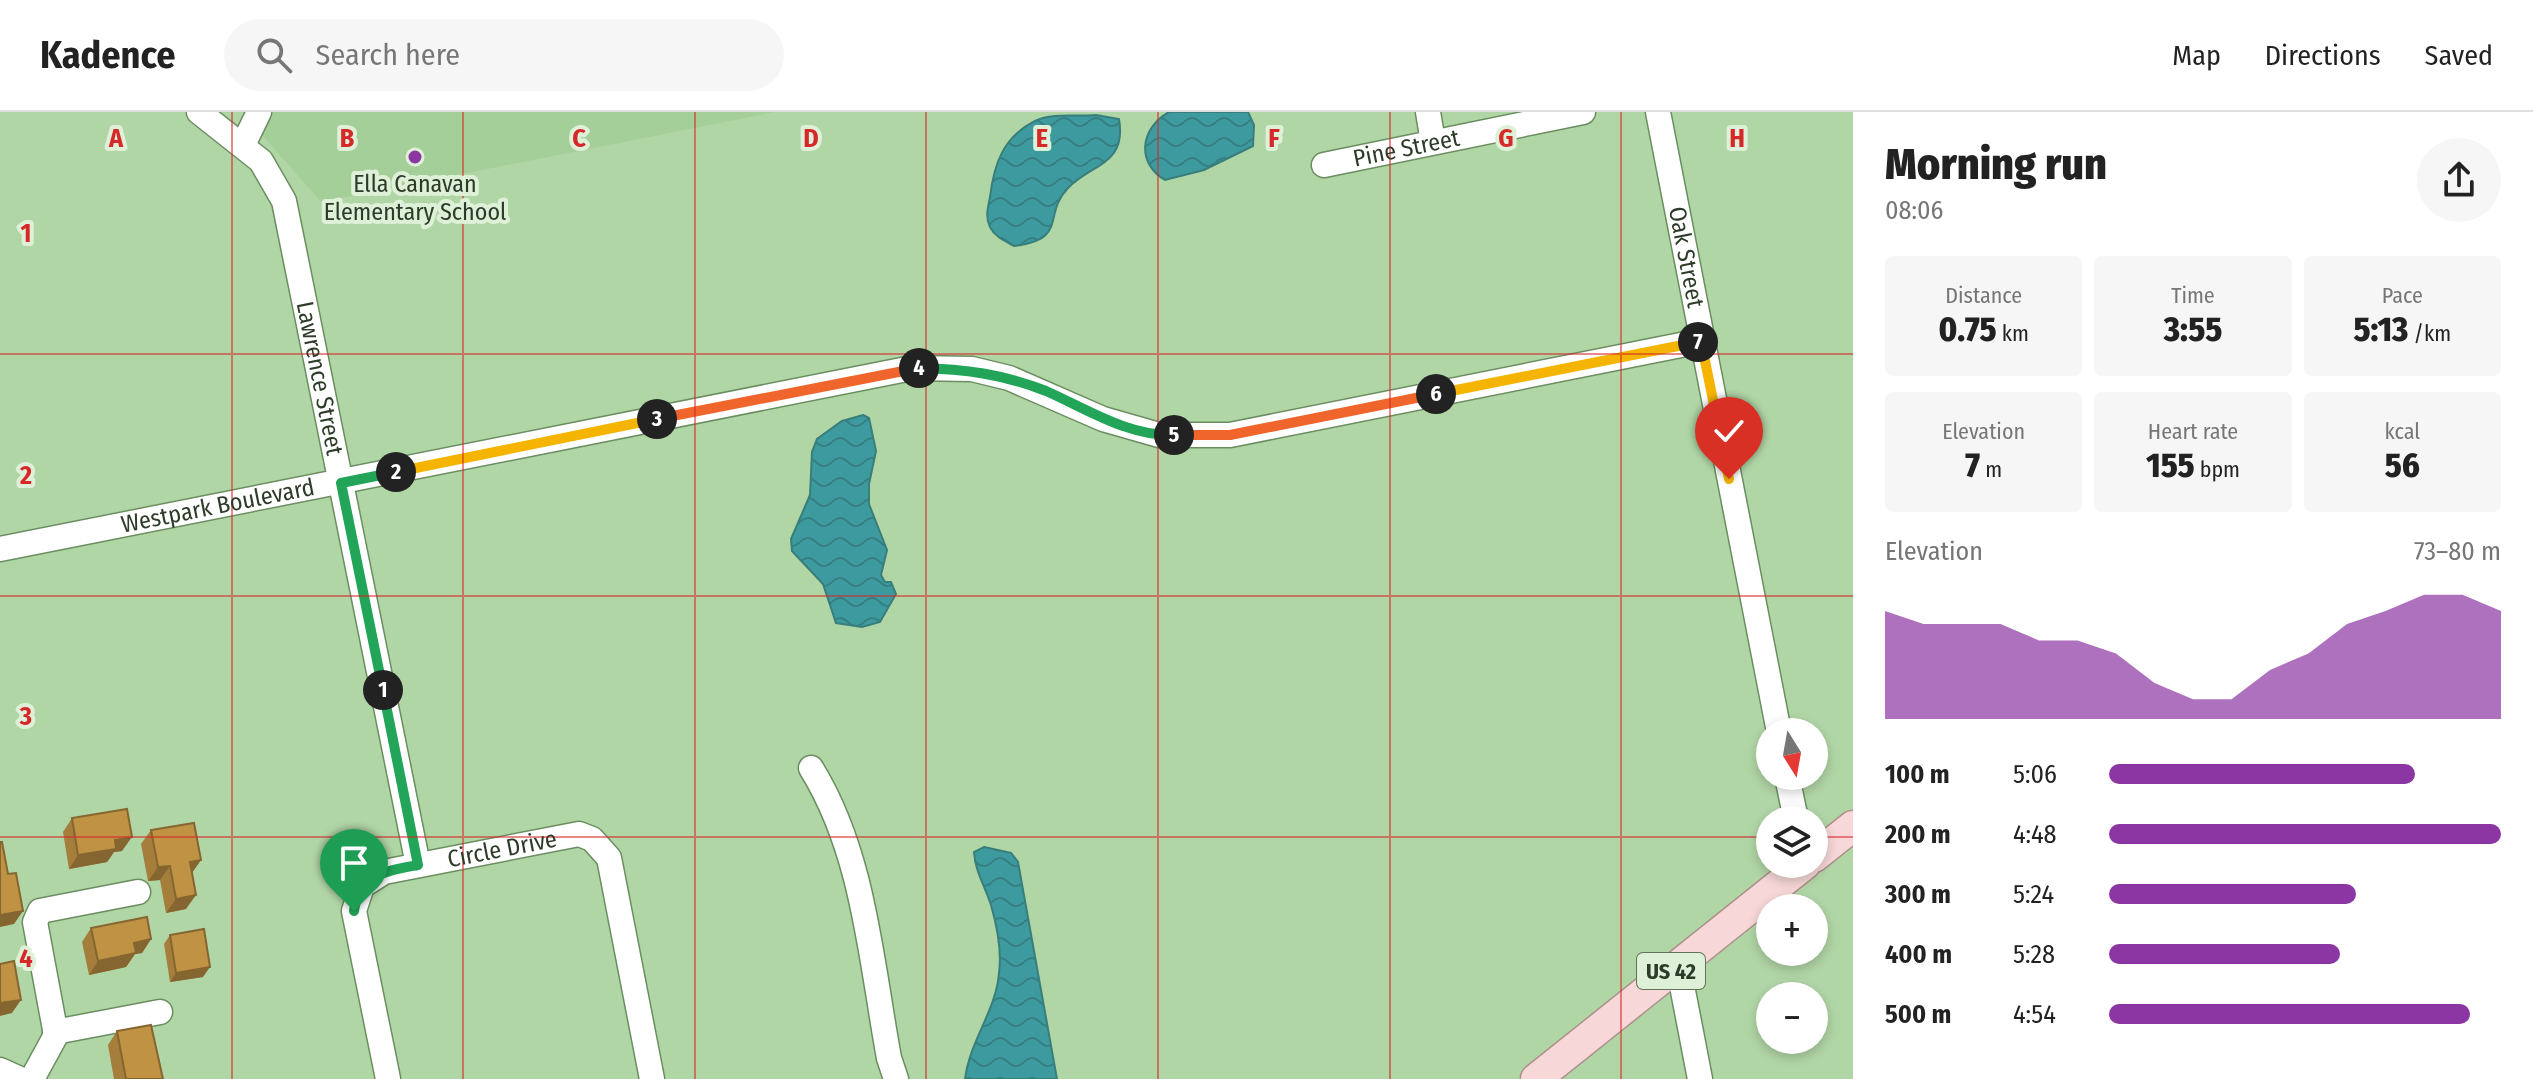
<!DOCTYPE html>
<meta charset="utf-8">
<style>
:root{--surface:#fff;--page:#f6f6f6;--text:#222;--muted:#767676;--line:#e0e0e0;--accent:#8c36a3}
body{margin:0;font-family:"Fira Sans Condensed",sans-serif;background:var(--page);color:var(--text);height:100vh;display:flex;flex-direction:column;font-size:30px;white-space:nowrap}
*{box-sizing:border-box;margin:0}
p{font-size:26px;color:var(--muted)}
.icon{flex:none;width:44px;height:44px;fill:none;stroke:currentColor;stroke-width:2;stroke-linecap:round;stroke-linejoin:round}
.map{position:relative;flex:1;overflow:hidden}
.panel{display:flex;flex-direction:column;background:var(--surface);width:680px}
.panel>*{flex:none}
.needle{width:52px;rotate:169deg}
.tools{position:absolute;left:1756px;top:606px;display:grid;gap:16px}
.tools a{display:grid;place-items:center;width:72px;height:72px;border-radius:50%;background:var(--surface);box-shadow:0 4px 12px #0003;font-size:40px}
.pin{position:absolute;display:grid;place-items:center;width:68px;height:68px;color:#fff;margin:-82px -34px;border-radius:50% 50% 50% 0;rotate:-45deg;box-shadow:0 0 8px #0007}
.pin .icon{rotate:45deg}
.km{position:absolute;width:40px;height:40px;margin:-20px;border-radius:50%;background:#222;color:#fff;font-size:22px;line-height:40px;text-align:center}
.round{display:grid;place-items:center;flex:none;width:84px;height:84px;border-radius:42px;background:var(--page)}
.head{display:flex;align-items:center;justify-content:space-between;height:136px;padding:0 32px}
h1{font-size:44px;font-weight:800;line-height:60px}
.figures{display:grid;grid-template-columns:repeat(3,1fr);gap:12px;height:136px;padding:8px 32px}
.figures div{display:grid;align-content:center;border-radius:8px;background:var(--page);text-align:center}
.figures b{font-size:34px;font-weight:800}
.figures small{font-size:22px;font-weight:400}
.figures p{font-size:22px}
.chart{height:224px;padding:16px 32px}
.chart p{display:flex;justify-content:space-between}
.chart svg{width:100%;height:144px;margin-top:8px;fill:var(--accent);opacity:.7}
ul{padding:0 32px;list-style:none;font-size:26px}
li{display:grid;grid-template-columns:128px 96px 1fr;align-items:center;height:60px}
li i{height:20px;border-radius:10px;background:var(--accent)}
header{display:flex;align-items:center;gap:48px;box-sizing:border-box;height:112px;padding:0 40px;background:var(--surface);border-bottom:2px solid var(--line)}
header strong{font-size:38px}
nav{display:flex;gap:44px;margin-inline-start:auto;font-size:28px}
.search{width:560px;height:72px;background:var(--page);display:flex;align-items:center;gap:20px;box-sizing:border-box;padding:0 28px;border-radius:44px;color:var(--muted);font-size:30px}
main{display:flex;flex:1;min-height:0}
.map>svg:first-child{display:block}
.built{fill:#a5cf98}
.water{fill:url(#water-waves);stroke:#387e7b;stroke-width:2}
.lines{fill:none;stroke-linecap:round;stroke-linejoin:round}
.minor-casing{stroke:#6b8e61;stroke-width:27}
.major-casing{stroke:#ad9089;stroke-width:33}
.minor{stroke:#fff;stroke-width:24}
.major{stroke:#f7d7d7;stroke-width:30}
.wall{fill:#a47e3a}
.shaded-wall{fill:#866630}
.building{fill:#bf9244;stroke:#866630;stroke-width:2}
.split-1-casing{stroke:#fff;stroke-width:16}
.split-2-casing{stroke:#fff;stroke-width:16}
.split-3-casing{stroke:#fff;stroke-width:16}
.split-4-casing{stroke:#fff;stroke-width:16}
.split-5-casing{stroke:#fff;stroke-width:16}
.split-6-casing{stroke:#fff;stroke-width:16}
.split-7-casing{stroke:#fff;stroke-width:16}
.split-8-casing{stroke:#fff;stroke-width:16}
.split-1{stroke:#22a559;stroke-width:10}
.split-2{stroke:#22a559;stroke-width:10}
.split-3{stroke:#f5b400;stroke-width:10}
.split-4{stroke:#f0652b;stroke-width:10}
.split-5{stroke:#22a559;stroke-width:10}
.split-6{stroke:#f0652b;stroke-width:10}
.split-7{stroke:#f5b400;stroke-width:10}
.split-8{stroke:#f5b400;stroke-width:10}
.grid{fill:none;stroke:#d62828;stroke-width:2;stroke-opacity:0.55}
.poi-dot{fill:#8c36a3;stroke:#def1d8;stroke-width:3}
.labels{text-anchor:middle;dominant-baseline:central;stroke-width:8;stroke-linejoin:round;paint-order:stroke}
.shield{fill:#def1d8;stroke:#62725d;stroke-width:2}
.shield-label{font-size:22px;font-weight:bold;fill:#2d3c28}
.street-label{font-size:24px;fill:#2d3c28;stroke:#def1d8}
.poi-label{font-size:24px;fill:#2d3c28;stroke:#def1d8}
.grid-label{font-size:26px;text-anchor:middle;font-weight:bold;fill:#d62828;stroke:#def1d8;stroke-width:8;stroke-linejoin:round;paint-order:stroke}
</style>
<header>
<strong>Kadence</strong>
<div class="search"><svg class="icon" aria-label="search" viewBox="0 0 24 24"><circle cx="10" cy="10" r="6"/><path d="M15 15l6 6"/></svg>Search here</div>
<nav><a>Map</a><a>Directions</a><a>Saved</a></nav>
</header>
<main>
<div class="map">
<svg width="1853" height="967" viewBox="0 0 1853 967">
<defs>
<pattern id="water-waves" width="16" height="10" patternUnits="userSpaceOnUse" patternTransform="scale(2)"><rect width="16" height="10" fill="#3d9b9f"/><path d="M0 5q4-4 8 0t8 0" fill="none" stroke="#348082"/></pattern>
</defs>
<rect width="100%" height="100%" fill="#b1d6a6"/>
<polygon class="built" points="242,0 775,0 321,90"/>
<g class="water">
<path d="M1169 0H1248L1254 13 1253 34 1204 58 1165 68C1136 51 1140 16 1169 0Z"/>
<path d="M1096 3 1119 7C1127 53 1092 51 1068 76 1042 103 1069 127 1014 134 1005 129 995 125 990 115 985 105 988 95 990 85 994 52 1003 25 1035 9 1053 0 1077 5 1096 3Z"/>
<polygon points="863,303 869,306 876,339 869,372 869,392 887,438 881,463 885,470 891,470 896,482 880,510 862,515 836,511 823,472 792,439 791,427 810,383 812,340 817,327 842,309"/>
<path d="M984 735 1011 741 1018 750 1057 967H965C970 928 996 899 999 861 1002 839 997 814 991 793 985 774 975 759 974 740Z"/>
</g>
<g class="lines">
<g class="minor-casing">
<g id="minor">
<path id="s1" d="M199 0 261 49 284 89 418 753"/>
<polyline points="1428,0 1433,30"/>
<path id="s2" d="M1658 0 1779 620"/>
<polyline points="243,33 259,0"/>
<path id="s3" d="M1324 53 1583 0"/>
<path id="s4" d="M0 437 912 256 972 257 1009 266 1103 307 1159 323H1230L1701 229"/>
<path d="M811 656C864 741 871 849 889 946L896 967"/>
<polyline points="1787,664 1796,708"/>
<polyline points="1678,853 1700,967"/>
<polyline points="55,920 160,900"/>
<polyline points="0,958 20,967"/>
<polyline points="32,967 56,923 35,810 40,799 138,780"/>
<path id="s5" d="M388 967 354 799 362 774 384 760 579 722 592 727 609 746 652 967"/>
</g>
</g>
<g class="major-casing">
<g id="major">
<polyline points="1814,745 1853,714"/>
<polyline points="1536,967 1805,752"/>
</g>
</g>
<use href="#minor" class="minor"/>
<use href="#major" class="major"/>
</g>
<g class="wall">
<polygon points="72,706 122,739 114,740 107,750 69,757 63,720"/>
<polygon points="151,718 201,748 192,761 186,797 166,801 160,768 148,769 141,732"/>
<polygon points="91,816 151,827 142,841 135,842 126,855 89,863 82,830"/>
<polygon points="170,823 203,865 170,870 164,832"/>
<polygon points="117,919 163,967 114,967 108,933"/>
</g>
<g class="shaded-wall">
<polygon points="132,725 122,739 114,740 107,750 69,757 78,743 115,728"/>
<polygon points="201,748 191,762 190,750"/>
<polygon points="170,754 160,768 148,769 158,755"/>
<polygon points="196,783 186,797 166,801 176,787"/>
<polygon points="23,799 14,812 0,815 0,803"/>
<polygon points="151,827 142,841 135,842 126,855 89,863 98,849 134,831"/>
<polygon points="210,855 203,865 170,870 176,861"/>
<polygon points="21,888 12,901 0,904 0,891"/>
</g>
<g class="building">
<polygon points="127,697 132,725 115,728 116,737 78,743 72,706"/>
<polygon points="194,711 201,748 190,750 196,783 176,787 170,754 158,755 151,718"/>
<polygon points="0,730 2,730 8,762 16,761 23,799 0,803"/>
<polygon points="147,805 151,827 134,831 136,841 98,849 91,816"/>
<polygon points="204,817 210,855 176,861 170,823"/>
<polygon points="14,849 21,888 0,891 0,852"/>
<polygon points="151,913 163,967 126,967 117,919"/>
</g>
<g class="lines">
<g class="split-1-casing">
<path id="split-1" d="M354 799C359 762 386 759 418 753L383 578"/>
</g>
<g class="split-2-casing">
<polyline id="split-2" points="383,578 341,371 396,360"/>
</g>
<g class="split-3-casing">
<polyline id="split-3" points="396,360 657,307"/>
</g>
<g class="split-4-casing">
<polyline id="split-4" points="657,307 919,256"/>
</g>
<g class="split-5-casing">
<path id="split-5" d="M919 256C964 257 1003 262 1046 279 1087 297 1127 324 1174 323"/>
</g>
<g class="split-6-casing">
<polyline id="split-6" points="1174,323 1230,323 1436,282"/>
</g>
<g class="split-7-casing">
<polyline id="split-7" points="1436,282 1698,230"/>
</g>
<g class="split-8-casing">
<polyline id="split-8" points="1698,230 1701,229 1729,367"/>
</g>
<use href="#split-1" class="split-1"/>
<use href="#split-2" class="split-2"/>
<use href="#split-3" class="split-3"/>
<use href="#split-4" class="split-4"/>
<use href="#split-5" class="split-5"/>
<use href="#split-6" class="split-6"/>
<use href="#split-7" class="split-7"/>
<use href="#split-8" class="split-8"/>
</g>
<path class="grid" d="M232 0V967M463 0V967M695 0V967M926 0V967M1158 0V967M1390 0V967M1621 0V967M0 242H1853M0 484H1853M0 725H1770M1814 725H1853"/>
<circle class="poi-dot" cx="415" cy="45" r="8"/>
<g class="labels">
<rect class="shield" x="1637" y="841" width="68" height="36" rx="6"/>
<g class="shield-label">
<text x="1671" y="859">US 42</text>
</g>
<g class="street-label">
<text stroke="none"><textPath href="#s3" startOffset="84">Pine Street</textPath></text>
<text stroke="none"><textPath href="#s2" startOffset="148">Oak Street</textPath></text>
<text stroke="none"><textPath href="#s1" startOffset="306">Lawrence Street</textPath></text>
<text stroke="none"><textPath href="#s4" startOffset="222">Westpark Boulevard</textPath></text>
<text stroke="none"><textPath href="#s5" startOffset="344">Circle Drive</textPath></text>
</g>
<g class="poi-label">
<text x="415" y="72">Ella Canavan<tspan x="415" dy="28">Elementary School</tspan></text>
</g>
</g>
<g class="grid-label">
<text x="116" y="35">A</text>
<text x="347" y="35">B</text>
<text x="579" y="35">C</text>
<text x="811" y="35">D</text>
<text x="1042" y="35">E</text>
<text x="1274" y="35">F</text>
<text x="1506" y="35">G</text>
<text x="1737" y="35">H</text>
<text x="26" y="130">1</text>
<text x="26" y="372">2</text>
<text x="26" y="613">3</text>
<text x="26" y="855">4</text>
</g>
</svg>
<div class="tools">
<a><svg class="needle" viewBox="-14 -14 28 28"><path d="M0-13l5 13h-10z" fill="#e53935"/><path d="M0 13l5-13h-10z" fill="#767676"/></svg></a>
<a><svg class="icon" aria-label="layers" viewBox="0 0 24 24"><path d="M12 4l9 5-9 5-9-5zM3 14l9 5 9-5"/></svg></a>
<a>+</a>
<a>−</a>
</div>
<div class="pin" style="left:354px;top:799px;background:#1e9e55"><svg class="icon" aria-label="arrive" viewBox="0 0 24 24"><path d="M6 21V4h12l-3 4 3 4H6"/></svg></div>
<div class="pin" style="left:1729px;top:367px;background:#d93025"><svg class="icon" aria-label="check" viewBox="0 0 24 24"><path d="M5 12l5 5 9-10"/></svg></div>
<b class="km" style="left:383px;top:578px">1</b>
<b class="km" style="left:396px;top:360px">2</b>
<b class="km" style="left:657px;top:307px">3</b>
<b class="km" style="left:919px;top:256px">4</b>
<b class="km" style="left:1174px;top:323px">5</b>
<b class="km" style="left:1436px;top:282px">6</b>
<b class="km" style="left:1698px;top:230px">7</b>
</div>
<section class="panel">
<div class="head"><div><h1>Morning run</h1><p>08:06</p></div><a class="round"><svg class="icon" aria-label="share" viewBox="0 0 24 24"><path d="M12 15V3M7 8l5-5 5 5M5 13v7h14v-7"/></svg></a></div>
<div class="figures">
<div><p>Distance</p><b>0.75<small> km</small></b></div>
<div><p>Time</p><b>3:55</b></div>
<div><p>Pace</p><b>5:13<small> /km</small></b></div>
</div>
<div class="figures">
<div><p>Elevation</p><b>7<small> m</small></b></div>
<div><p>Heart rate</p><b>155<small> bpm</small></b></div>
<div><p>kcal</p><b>56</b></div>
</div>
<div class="chart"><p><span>Elevation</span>73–80 m</p>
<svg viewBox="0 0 160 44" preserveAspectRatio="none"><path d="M0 44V11L10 15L20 15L30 15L40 20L50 20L60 24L70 33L80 38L90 38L100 29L110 24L120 15L130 11L140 6L150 6L160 11V44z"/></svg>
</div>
<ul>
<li><b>100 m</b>5:06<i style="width:78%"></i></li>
<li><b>200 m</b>4:48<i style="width:100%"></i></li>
<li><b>300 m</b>5:24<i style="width:63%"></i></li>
<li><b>400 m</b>5:28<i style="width:59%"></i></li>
<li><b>500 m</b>4:54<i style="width:92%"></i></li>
</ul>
</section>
</main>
